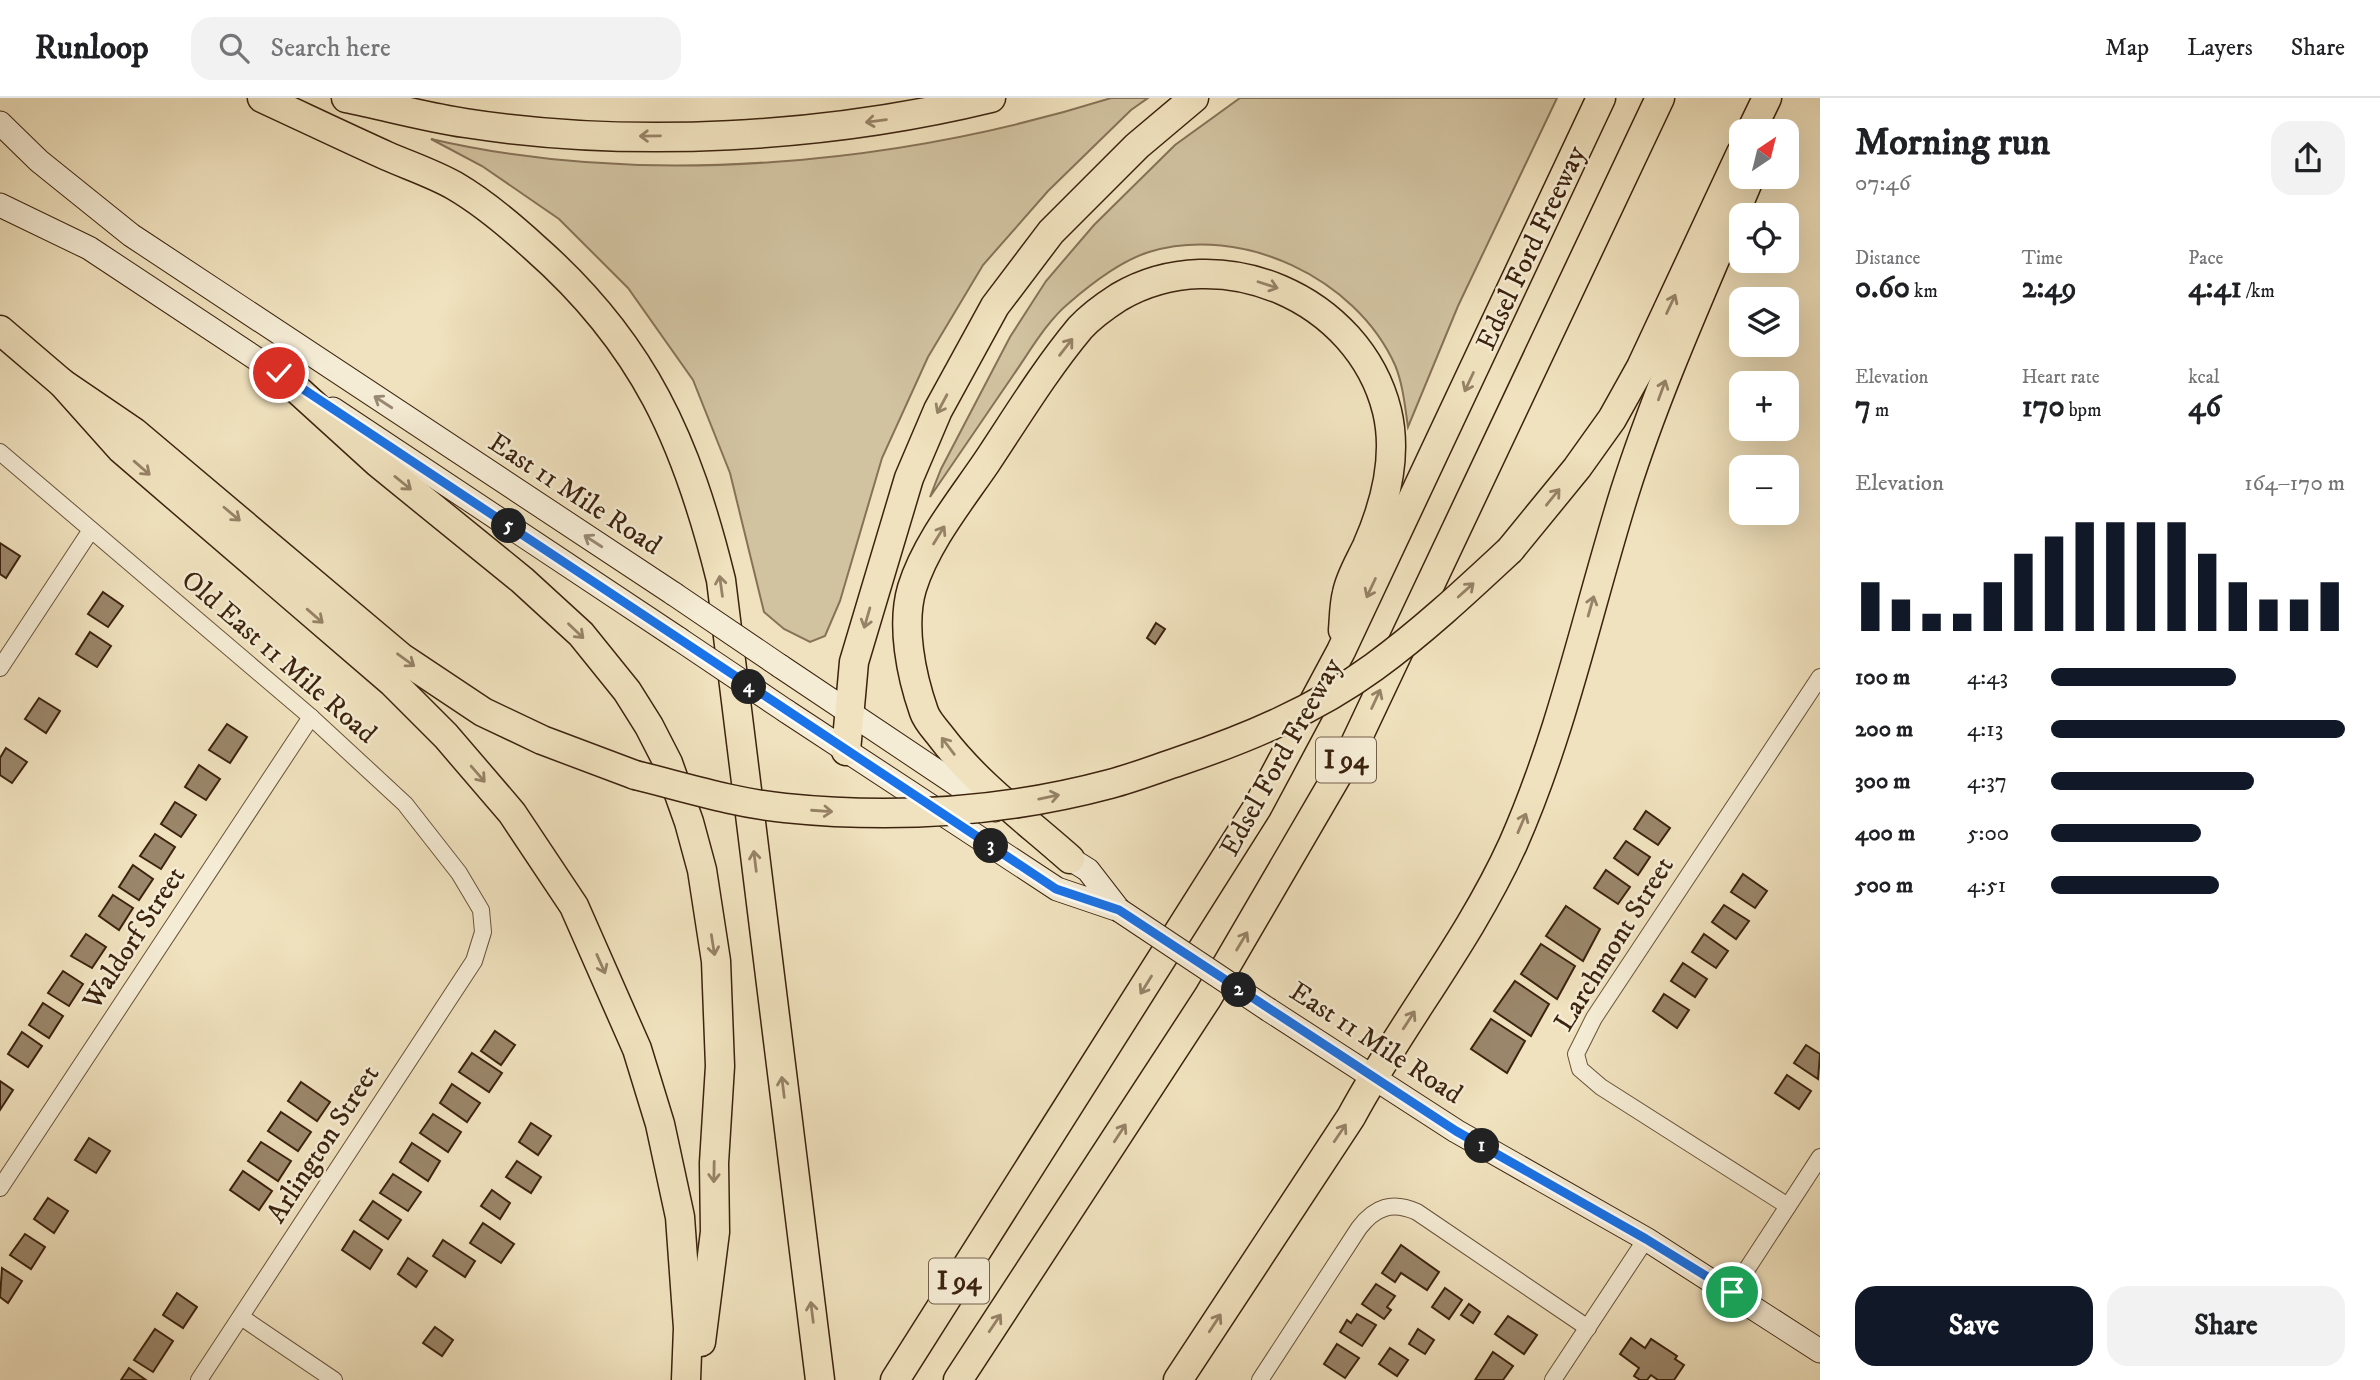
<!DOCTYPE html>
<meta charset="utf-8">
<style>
:root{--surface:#fff;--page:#f2f2f2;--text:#202124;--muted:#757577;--line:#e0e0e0;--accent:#111827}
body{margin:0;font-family:"IM FELL DW Pica",serif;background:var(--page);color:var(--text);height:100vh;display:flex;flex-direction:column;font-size:26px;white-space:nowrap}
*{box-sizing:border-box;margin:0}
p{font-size:23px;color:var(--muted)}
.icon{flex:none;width:38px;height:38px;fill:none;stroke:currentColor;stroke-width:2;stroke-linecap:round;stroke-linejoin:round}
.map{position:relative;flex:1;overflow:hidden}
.side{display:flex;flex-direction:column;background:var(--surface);width:560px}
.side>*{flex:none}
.needle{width:46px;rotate:35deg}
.controls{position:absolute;left:1729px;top:21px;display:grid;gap:14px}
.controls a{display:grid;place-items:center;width:70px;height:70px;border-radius:14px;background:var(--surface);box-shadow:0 7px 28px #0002;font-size:35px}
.pin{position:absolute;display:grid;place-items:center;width:60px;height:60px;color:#fff;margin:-30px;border:4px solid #fff;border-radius:50%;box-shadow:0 2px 7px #0007}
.km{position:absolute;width:35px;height:35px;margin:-18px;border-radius:50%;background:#222;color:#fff;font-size:19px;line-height:35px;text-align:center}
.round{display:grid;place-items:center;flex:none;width:74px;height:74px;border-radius:21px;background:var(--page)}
.headline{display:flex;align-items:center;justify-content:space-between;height:119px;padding:0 35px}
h1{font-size:38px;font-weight:700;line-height:52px}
.figures{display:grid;grid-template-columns:repeat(3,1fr);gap:10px;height:119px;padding:7px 35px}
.figures div{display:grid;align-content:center}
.figures b{font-size:30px;font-weight:700}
.figures small{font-size:19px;font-weight:400}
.figures p{font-size:19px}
.chart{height:196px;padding:14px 35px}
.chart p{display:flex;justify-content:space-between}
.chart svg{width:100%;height:126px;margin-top:7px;stroke:var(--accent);stroke-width:6}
.action{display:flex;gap:14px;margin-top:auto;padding:14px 35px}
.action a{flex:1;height:80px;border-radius:21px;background:var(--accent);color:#fff;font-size:28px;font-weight:700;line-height:80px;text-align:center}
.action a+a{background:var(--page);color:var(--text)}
ul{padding:0 35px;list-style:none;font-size:23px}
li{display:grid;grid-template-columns:112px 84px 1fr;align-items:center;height:52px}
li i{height:18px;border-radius:9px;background:var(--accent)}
header{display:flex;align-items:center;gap:42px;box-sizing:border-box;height:98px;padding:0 35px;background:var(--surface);border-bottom:2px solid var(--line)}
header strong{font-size:33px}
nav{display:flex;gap:38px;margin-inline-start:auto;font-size:24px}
.search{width:490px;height:63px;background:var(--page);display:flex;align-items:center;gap:18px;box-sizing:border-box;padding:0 24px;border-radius:21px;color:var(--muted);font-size:26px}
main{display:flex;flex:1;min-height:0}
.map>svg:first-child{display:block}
.green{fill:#d1c2a0;stroke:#867257;stroke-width:2}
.building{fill:#9a866a;stroke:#3c230e;stroke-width:2}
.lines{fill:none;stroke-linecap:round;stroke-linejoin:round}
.street-casing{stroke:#69533a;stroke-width:18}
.secondary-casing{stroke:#3c230e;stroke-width:25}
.highway-casing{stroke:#3c230e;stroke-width:31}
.street{stroke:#f5ecd5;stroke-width:16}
.secondary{stroke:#f5ecd5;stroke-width:23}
.highway{stroke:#f0e2be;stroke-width:28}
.secondary-bridge-casing{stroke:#3c230e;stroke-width:25;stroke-linecap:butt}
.highway-bridge-casing{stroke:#3c230e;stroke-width:31;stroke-linecap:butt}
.secondary-bridge{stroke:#f5ecd5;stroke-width:23}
.highway-bridge{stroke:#f0e2be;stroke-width:28}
.oneway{stroke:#968266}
.oneway2{stroke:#988872}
.route-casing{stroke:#fff;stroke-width:14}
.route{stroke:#1a73e8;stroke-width:9}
.labels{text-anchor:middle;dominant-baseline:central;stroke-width:5;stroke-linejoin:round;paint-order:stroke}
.shield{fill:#f5ecd5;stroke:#745f4a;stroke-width:2}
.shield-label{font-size:26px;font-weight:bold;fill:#3c230e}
.street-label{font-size:28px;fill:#3c230e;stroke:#f5ecd5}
</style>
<header>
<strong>Runloop</strong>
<div class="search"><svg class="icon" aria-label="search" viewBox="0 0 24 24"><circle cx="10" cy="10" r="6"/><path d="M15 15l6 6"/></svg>Search here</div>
<nav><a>Map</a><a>Layers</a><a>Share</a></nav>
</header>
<main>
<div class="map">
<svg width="1820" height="1282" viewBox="0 0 1820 1282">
<rect width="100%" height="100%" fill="#f0e2be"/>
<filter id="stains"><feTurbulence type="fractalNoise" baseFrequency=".00286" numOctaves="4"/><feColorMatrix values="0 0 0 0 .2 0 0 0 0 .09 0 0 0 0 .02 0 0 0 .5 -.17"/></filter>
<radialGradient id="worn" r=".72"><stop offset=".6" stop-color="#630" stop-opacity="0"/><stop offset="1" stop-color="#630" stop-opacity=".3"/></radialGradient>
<g class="green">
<path d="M1111 0H1148L1131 12 1048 93 983 167 928 259 882 360 840 503 825 538 810 544 784 531 764 514 730 375 693 282 628 190 559 121 482 68 431 41C647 91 901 66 1111 0Z"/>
<path d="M1240 0H1557L1458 208 1408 329C1405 309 1403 286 1395 267 1356 180 1242 126 1149 154 1120 163 1092 185 1069 205 1047 223 1030 253 1014 276 986 317 958 358 930 399L941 371 1010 239 1046 183 1094 127 1175 47Z"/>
</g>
<g class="building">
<polygon points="0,445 20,458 6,480 0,476"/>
<polygon points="103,494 123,508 108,529 88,516"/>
<polygon points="1156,525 1165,531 1155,546 1147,540"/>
<polygon points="90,534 111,548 97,569 76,556"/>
<polygon points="39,600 60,613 46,635 25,621"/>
<polygon points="227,626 247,639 230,665 209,652"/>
<polygon points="6,650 27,664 12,685 0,677 0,660"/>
<polygon points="199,667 220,681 206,702 185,689"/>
<polygon points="175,704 196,717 181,739 161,726"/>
<polygon points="1646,713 1670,730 1658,747 1634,731"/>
<polygon points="155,736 175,749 161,771 140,758"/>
<polygon points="1626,743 1650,759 1638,777 1614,760"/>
<polygon points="133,767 153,781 139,802 119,789"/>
<polygon points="1606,772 1630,789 1618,806 1594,790"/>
<polygon points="1743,776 1767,793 1755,810 1731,794"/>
<polygon points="113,797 133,810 119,832 99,818"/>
<polygon points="1724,807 1749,823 1736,841 1712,824"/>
<polygon points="1566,808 1600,831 1583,863 1546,838"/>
<polygon points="86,836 106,849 92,870 71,858"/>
<polygon points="1704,836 1728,853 1716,870 1692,854"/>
<polygon points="1541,846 1575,868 1557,901 1521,876"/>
<polygon points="1683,865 1707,881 1695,899 1671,883"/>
<polygon points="63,873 83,886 69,908 48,895"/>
<polygon points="1515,883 1549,906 1531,938 1494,913"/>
<polygon points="1664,896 1689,912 1677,930 1653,913"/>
<polygon points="43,905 63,918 49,940 29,927"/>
<polygon points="1491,921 1525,943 1507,975 1471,951"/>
<polygon points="495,933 515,947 501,967 481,953"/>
<polygon points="22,934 42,948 28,969 8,956"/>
<polygon points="1806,947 1820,956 1818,981 1794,965"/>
<polygon points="472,955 502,975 489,994 459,974"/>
<polygon points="1787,977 1811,993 1799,1011 1775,995"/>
<polygon points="0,983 13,992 0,1012"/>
<polygon points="301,984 330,1004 317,1023 288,1003"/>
<polygon points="452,986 480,1005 467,1024 440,1005"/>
<polygon points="281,1014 311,1034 298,1053 268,1033"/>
<polygon points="433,1016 461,1034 448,1054 420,1035"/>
<polygon points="531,1025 551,1038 538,1057 519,1044"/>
<polygon points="89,1040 110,1053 96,1075 75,1062"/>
<polygon points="261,1044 291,1063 278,1083 248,1063"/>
<polygon points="412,1045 440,1063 428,1083 400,1064"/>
<polygon points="517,1063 541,1079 531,1095 506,1079"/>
<polygon points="243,1073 272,1093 259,1112 230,1092"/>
<polygon points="393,1076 421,1094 408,1113 380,1095"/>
<polygon points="492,1092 510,1105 500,1121 481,1108"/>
<polygon points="48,1100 68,1113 54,1135 34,1121"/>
<polygon points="373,1103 401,1122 388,1141 360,1122"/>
<polygon points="483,1125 514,1146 501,1165 470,1145"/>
<polygon points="354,1133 382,1152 370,1171 342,1152"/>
<polygon points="25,1136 45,1149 31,1171 10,1157"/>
<polygon points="443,1142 475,1163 465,1179 433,1158"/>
<polygon points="1401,1147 1439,1174 1427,1192 1401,1175 1395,1184 1382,1175"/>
<polygon points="408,1160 427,1173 416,1189 398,1176"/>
<polygon points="2,1170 22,1183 8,1205 0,1199"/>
<polygon points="1376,1186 1395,1198 1387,1209 1391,1212 1384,1221 1362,1206"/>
<polygon points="1445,1190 1462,1202 1449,1221 1432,1209"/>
<polygon points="177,1195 197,1209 183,1230 163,1217"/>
<polygon points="1469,1206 1480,1214 1473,1225 1461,1217"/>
<polygon points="1357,1216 1376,1227 1362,1248 1340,1234 1347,1222 1351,1225"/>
<polygon points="1508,1218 1537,1237 1524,1256 1495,1236"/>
<polygon points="435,1229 453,1242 442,1258 423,1245"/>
<polygon points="155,1231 173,1243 153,1274 134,1262"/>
<polygon points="1418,1231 1434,1242 1425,1256 1409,1246"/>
<polygon points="1631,1240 1645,1250 1651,1241 1677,1258 1675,1261 1684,1267 1674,1282 1658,1282 1651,1277 1647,1282 1640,1282 1634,1278 1639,1270 1620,1256"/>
<polygon points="1337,1246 1359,1260 1345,1280 1324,1266"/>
<polygon points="1390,1250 1408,1262 1397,1278 1379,1266"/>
<polygon points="1493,1254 1513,1268 1503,1282 1475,1282"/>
<polygon points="129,1270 146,1282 121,1282"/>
</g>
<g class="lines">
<g class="street-casing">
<g id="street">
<polyline points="0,354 311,619 405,706 459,775 481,812 483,834 474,863 199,1282"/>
<polyline points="0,570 91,432"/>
<polyline points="0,1090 311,619"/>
<polyline points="1788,1108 1601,989 1580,971 1576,956 1594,920 1820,579"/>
<polyline points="1732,1194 1820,1059"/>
<polyline points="241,1219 334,1282"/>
<path d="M1260 1282 1359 1130C1375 1109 1392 1103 1417 1114L1588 1230"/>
<polyline points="1553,1282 1646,1141"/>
</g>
</g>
<g class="secondary-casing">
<g id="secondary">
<polyline points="0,25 39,63 131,137 674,496"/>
<polyline points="0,107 89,150 293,285"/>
<polyline points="333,311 679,541"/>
<polyline points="780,568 995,712"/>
<polyline points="786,613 1057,791 1119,812"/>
<polyline points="1056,752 1088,772 1119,812"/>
<polyline points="1269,912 1456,1033 1646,1141 1820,1253"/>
</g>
</g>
<g class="highway-casing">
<g id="highway">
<path d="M262 0C303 19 345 39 387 58 410 68 434 76 455 88 484 105 511 128 535 150 644 246 687 344 721 482L820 1282"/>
<path d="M346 0C386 8 425 19 465 25 633 51 827 40 991 0"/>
<polyline points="1751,33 1767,0"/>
<polyline points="0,232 62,285 134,334 402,560 483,614 542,642 635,677"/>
<polyline points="279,275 378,365 522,482 581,536 627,593 649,628 668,665 689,724 702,772 716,863 720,968 714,1065 715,1134 701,1244"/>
<polyline points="62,285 121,351 393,585 446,638 512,715 574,808 637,951 660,1026 680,1119 688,1230 686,1282"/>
<polyline points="1510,452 1577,370 1612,321 1641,269 1741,55"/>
<polyline points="846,653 854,564 909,380 938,312 995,208 1051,134 1137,48 1194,0"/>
<path d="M1070 761C1026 722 977 686 942 640 936 632 927 623 924 614 911 577 901 527 912 490 926 445 960 403 986 365 1016 320 1045 272 1080 230 1091 218 1105 208 1119 199 1220 140 1359 200 1387 313 1398 359 1385 407 1367 448 1360 463 1350 479 1347 495 1344 506 1344 520 1343 532"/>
<polyline points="895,1282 1257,710 1341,553 1601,0"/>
<polyline points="958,1282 1208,899 1352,652 1660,0"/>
<path d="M1178 1282 1351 1019C1401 926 1469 843 1513 746 1563 633 1588 511 1625 393 1659 286 1707 182 1750 79"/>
</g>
</g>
<use href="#street" class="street"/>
<use href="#secondary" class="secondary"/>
<use href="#highway" class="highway"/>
<g class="secondary-bridge-casing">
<g id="secondary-bridge">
<polyline points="674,496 780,568"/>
<polyline points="679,541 786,613"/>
<polyline points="1119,812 1269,912"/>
</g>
</g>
<g class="highway-bridge-casing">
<path id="highway-bridge" d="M635 677C684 689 734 705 785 710 893 721 1005 714 1110 686 1133 680 1156 671 1180 663 1248 640 1315 612 1374 569 1422 534 1466 493 1510 452"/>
</g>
<use href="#secondary-bridge" class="secondary-bridge"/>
<use href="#highway-bridge" class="highway-bridge"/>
</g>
<defs><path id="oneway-shaft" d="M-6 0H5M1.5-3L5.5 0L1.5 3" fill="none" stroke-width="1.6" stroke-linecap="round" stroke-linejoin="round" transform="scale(1.75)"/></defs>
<g class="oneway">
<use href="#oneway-shaft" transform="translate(876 23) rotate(173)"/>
<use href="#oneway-shaft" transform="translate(650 38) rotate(179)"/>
<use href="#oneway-shaft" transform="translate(1268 187) rotate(18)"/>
<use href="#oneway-shaft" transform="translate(1671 206) rotate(-65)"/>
<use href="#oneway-shaft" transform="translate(1066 249) rotate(-52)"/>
<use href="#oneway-shaft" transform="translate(1469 284) rotate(115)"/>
<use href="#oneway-shaft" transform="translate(1662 292) rotate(-70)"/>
<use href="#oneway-shaft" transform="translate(942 306) rotate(118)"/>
<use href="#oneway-shaft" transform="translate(142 370) rotate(41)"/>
<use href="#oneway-shaft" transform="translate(403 385) rotate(39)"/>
<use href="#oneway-shaft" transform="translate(1553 399) rotate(-51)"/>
<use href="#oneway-shaft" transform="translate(232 416) rotate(40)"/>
<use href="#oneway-shaft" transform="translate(939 437) rotate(-58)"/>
<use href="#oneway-shaft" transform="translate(721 488) rotate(-98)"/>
<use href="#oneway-shaft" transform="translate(1371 490) rotate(115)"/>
<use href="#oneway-shaft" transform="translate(1466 492) rotate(-42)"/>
<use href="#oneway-shaft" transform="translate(1591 508) rotate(-74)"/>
<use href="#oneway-shaft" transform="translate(315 518) rotate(41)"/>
<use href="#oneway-shaft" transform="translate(867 520) rotate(106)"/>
<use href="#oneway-shaft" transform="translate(576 533) rotate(44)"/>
<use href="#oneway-shaft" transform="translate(406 562) rotate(36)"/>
<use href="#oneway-shaft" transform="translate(1376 601) rotate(-65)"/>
<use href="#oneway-shaft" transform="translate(948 648) rotate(-127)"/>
<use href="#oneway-shaft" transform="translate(478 676) rotate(49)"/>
<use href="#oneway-shaft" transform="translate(1049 699) rotate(-12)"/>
<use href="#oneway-shaft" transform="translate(822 713) rotate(4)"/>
<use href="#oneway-shaft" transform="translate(1522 725) rotate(-67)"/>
<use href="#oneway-shaft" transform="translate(755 763) rotate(-97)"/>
<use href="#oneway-shaft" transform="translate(1242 843) rotate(-59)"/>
<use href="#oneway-shaft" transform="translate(713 847) rotate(81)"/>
<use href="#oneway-shaft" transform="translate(601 866) rotate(66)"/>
<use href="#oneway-shaft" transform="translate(1146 887) rotate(122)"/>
<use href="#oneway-shaft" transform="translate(1409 922) rotate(-57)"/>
<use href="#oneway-shaft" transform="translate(783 989) rotate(-97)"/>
<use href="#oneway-shaft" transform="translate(1120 1035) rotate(-57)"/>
<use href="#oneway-shaft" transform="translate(1340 1035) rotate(-56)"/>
<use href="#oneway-shaft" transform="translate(714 1074) rotate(91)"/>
<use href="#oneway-shaft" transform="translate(812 1214) rotate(-97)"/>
<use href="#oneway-shaft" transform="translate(995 1225) rotate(-56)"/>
<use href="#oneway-shaft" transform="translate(1215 1225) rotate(-57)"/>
</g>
<g class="oneway2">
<use href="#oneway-shaft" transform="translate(383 304) rotate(-147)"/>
<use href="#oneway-shaft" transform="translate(593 443) rotate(-147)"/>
</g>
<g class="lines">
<g class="route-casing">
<polyline id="route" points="279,275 1056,791 1119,812 1456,1033 1646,1141 1732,1194"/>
</g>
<use href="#route" class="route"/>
</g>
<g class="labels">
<g class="shield">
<rect x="1316" y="639.5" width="60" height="45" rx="5"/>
<rect x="929" y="1160.5" width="60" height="45" rx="5"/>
</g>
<g class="shield-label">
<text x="1346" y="662">I 94</text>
<text x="959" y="1183">I 94</text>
</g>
<g class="street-label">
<text transform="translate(1531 150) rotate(-65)">Edsel Ford Freeway</text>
<text transform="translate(575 396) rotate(33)">East 11 Mile Road</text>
<text transform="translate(279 559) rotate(41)">Old East 11 Mile Road</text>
<text transform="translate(1281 659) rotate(-61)">Edsel Ford Freeway</text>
<text transform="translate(134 840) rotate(-57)">Waldorf Street</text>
<text transform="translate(1614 846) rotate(-58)">Larchmont Street</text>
<text transform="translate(1376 945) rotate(33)">East 11 Mile Road</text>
<text transform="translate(323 1046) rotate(-57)">Arlington Street</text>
</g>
</g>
<rect width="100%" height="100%" filter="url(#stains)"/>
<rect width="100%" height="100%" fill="url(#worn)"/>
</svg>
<div class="controls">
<a><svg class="needle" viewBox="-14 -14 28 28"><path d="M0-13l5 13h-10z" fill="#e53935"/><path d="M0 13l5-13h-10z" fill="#757577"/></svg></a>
<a><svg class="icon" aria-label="locate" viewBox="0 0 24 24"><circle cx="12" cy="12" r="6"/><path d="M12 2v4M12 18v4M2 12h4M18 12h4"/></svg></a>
<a><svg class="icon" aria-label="layers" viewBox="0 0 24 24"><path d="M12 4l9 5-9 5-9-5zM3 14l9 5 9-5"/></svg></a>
<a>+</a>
<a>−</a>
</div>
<div class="pin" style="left:1732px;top:1194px;background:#1e9e55"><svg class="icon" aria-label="arrive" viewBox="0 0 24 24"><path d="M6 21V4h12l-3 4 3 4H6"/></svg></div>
<div class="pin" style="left:279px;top:275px;background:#d93025"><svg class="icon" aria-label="check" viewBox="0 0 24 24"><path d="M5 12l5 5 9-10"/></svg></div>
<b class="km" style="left:1482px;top:1048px">1</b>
<b class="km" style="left:1239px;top:892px">2</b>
<b class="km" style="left:991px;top:748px">3</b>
<b class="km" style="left:749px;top:589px">4</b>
<b class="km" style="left:509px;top:428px">5</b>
</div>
<section class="side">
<div class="headline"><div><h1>Morning run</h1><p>07:46</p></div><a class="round"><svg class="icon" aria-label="share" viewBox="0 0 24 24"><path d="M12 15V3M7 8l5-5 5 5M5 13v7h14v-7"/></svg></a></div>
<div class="figures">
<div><p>Distance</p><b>0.60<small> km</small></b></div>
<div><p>Time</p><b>2:49</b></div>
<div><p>Pace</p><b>4:41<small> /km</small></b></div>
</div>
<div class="figures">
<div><p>Elevation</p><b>7<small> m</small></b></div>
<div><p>Heart rate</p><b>170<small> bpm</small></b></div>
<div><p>kcal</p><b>46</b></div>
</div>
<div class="chart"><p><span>Elevation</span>164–170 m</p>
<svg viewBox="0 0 160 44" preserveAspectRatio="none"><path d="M5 44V27M15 44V33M25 44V38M35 44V38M45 44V27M55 44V17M65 44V11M75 44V6M85 44V6M95 44V6M105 44V6M115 44V17M125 44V27M135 44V33M145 44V33M155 44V27"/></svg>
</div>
<ul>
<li><b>100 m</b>4:43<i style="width:63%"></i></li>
<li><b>200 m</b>4:13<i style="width:100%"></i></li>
<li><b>300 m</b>4:37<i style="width:69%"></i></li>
<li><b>400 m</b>5:00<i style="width:51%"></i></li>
<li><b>500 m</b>4:51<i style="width:57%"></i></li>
</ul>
<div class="action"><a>Save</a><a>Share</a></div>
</section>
</main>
